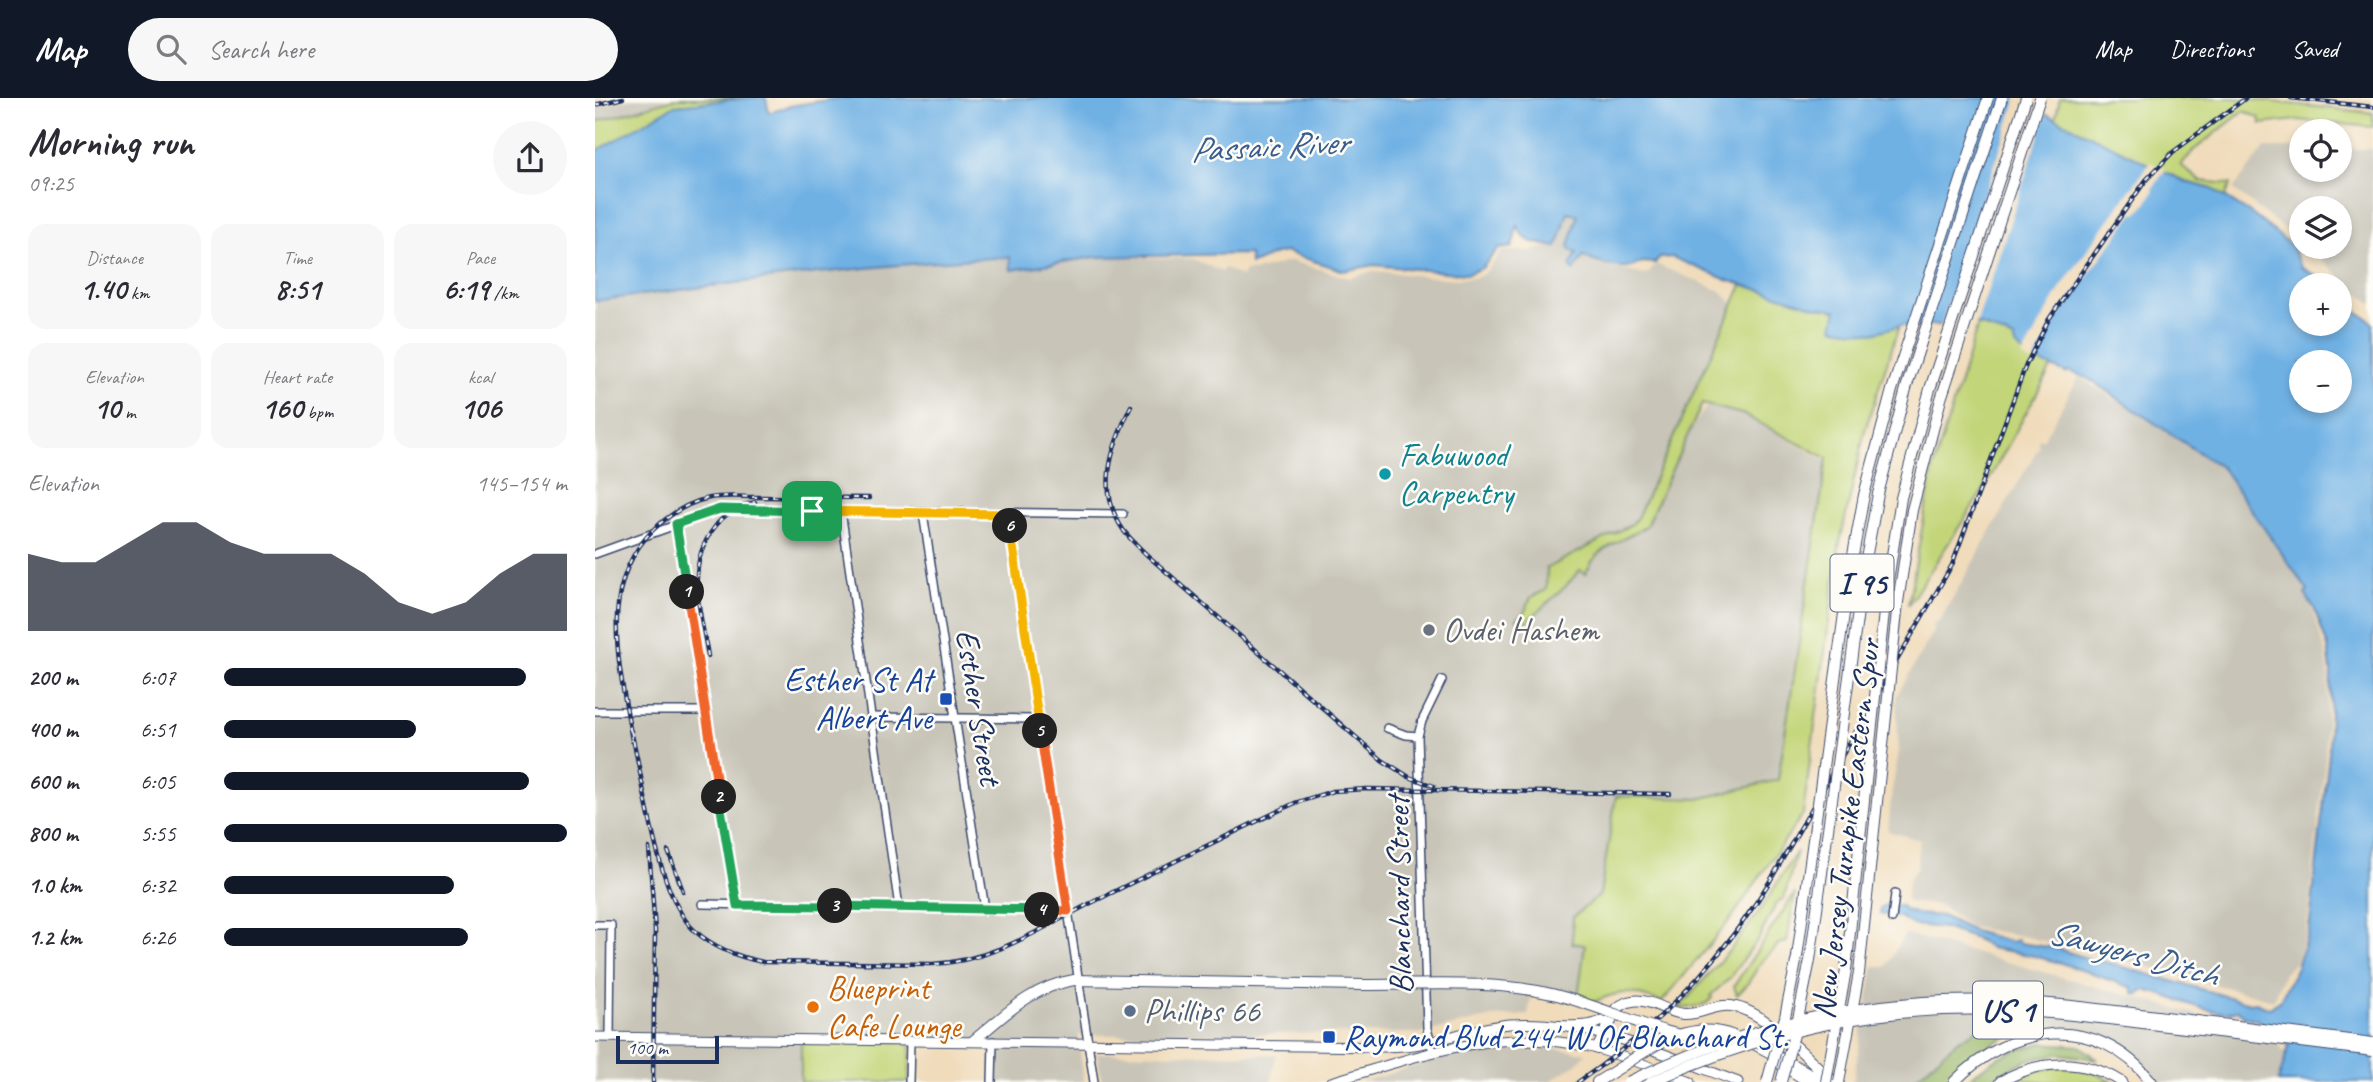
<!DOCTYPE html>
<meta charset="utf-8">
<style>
:root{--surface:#fff;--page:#f7f7f7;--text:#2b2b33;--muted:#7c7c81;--accent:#111827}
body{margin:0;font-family:Caveat,sans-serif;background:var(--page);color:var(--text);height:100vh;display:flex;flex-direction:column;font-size:26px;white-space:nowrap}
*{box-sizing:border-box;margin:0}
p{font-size:23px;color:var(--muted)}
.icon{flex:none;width:38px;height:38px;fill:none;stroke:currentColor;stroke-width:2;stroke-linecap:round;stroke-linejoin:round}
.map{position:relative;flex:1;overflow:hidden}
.details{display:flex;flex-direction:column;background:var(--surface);width:595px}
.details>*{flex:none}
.controls{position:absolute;left:1694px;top:21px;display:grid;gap:14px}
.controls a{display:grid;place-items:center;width:63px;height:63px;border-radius:50%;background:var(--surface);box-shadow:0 4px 10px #0003;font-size:35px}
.scale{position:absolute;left:21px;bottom:18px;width:103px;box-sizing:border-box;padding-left:7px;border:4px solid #1b2f5e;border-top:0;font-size:19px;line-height:24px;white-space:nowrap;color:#1b2f5e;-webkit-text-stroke:5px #fdfcf7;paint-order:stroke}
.pin{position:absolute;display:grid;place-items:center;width:60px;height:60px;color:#fff;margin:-30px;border-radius:14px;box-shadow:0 4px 10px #0006}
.km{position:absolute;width:35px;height:35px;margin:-18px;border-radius:50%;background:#222;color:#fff;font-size:19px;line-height:35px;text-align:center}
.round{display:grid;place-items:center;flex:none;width:74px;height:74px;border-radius:37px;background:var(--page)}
.summary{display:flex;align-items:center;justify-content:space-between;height:119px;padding:0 28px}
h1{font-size:38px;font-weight:700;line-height:52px}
.metrics{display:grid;grid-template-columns:repeat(3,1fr);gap:10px;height:119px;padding:7px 28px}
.metrics div{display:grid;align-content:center;border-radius:18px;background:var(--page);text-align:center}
.metrics b{font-size:30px;font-weight:700}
.metrics small{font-size:19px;font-weight:400}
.metrics p{font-size:19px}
.chart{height:196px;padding:14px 28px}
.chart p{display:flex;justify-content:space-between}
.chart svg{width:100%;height:126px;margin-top:7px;fill:var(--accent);opacity:.7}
ul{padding:0 28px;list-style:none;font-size:23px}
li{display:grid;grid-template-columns:112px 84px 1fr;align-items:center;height:52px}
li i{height:18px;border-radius:9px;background:var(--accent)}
header{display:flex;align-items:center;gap:42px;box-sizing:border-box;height:98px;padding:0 35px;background:var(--accent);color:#fff}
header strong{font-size:33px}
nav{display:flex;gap:38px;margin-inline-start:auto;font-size:24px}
.search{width:490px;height:63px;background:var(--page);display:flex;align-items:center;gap:18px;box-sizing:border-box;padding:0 24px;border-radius:38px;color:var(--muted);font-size:26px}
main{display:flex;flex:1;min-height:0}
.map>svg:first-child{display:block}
.industrial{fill:#c8c4b8}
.green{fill:#c2d578;stroke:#6e826b;stroke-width:2}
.forest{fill:#99b668;stroke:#5a7263;stroke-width:2}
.water{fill:#6fb1e4;stroke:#4570a1;stroke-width:2;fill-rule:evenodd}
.pier{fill:#f0dcbb}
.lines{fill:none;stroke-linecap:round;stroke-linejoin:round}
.minor-casing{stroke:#3b496c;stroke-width:10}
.major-casing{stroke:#3b496c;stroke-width:11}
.highway-casing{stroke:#3b496c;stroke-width:12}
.minor{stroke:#fff;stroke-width:7}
.major{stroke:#fff;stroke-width:9}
.highway{stroke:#fff;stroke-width:10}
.rail-casing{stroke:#1b2f5e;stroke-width:4.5}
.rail{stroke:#fdfcf7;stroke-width:2;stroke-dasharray:5;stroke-linecap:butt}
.highway-bridge-casing{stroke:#3b496c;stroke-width:12;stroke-linecap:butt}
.highway-bridge{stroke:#fff;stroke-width:10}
.split-1-casing{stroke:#fff;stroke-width:14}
.split-2-casing{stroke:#fff;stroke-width:14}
.split-3-casing{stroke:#fff;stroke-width:14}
.split-4-casing{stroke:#fff;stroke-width:14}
.split-5-casing{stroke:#fff;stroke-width:14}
.split-6-casing{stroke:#fff;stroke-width:14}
.split-7-casing{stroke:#fff;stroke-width:14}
.split-1{stroke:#22a559;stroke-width:9}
.split-2{stroke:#f0652b;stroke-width:9}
.split-3{stroke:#22a559;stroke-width:9}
.split-4{stroke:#22a559;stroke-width:9}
.split-5{stroke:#f0652b;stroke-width:9}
.split-6{stroke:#f5b400;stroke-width:9}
.split-7{stroke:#f5b400;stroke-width:9}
.culture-dot{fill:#0f9aa8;stroke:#fdfcf7;stroke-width:2.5}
.worship-dot{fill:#6b7280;stroke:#fdfcf7;stroke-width:2.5}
.transit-dot{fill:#1a4fb4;stroke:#fdfcf7;stroke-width:2.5}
.food-dot{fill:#e8710a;stroke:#fdfcf7;stroke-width:2.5}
.service-dot{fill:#5c6f8a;stroke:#fdfcf7;stroke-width:2.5}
.labels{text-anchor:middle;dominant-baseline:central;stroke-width:5;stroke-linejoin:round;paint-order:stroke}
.shield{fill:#fdfcf7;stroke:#5f6c8c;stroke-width:2}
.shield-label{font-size:32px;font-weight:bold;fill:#1b2f5e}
.culture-label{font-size:33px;fill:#0d838f;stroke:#fdfcf7;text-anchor:start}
.worship-label{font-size:33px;fill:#5b616d;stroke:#fdfcf7;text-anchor:start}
.transit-label{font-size:33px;fill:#164399;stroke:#fdfcf7;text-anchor:end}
.street-label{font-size:33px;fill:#1b2f5e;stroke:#fdfcf7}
.food-label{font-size:33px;fill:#c56008;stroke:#fdfcf7;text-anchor:start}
.service-label{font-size:33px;fill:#4e5e75;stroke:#fdfcf7;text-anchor:start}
.water-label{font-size:35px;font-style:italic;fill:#385c8d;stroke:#fdfcf7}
</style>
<header>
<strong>Map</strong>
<div class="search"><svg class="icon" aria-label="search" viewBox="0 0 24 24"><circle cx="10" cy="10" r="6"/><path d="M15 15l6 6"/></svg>Search here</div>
<nav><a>Map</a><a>Directions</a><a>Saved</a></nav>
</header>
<main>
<section class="details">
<div class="summary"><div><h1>Morning run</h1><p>09:25</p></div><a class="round"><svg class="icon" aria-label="share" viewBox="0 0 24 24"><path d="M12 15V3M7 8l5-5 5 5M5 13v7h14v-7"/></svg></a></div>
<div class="metrics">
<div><p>Distance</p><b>1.40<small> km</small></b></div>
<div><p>Time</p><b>8:51</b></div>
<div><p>Pace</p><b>6:19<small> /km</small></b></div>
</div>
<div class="metrics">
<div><p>Elevation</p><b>10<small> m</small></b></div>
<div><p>Heart rate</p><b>160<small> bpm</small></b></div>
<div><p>kcal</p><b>106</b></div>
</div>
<div class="chart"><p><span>Elevation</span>145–154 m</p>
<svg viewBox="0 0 160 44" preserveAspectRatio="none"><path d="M0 44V17L10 20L20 20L30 13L40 6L50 6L60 13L70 17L80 17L90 17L100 24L110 34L120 38L130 34L140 24L150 17L160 17V44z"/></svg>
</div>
<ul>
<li><b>200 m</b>6:07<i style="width:88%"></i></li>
<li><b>400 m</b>6:51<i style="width:56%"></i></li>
<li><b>600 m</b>6:05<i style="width:89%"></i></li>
<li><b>800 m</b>5:55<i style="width:100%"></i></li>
<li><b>1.0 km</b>6:32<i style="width:67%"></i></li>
<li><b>1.2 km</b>6:26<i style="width:71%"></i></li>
</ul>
</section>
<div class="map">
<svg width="1778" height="984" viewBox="0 0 1778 984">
<rect width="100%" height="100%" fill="#fdfcf7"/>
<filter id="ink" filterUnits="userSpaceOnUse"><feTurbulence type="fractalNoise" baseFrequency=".0143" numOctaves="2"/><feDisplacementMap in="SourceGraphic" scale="14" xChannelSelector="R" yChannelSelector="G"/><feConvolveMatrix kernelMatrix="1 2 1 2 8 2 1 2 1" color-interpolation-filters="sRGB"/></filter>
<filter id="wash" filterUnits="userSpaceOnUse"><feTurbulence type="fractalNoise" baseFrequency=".00686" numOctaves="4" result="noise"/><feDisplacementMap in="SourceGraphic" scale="28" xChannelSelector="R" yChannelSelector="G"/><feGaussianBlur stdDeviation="1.57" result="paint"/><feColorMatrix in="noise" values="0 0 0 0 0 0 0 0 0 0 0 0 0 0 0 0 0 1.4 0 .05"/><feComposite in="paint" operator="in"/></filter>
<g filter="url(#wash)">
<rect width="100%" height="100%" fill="#f0dcbb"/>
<g class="industrial">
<polygon points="38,0 73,0 33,17 0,27 0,9"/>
<polygon points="1670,50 1706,50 1706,72 1745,72 1745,51 1778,51 1778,207 1712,149 1745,149 1745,110 1706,110 1706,144 1638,91"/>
<polygon points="973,114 983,117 974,148 982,155 976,168 987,158 1005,167 1049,177 1054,175 1060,166 1126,193 1139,206 1080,336 1096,332 1111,309 1146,316 1233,364 1198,572 1183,682 1103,701 1021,699 1005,798 990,846 983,898 938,888 933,917 897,919 827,935 483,937 489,984 397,984 397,946 206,942 206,984 0,984 0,203 147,184 338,163 415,159 416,172 500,159 598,161 627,174 629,170 647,179 650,173 661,173 696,163 754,180 778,173 860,181 880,180 889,176 908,153 934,153 962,148"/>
<polygon points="1484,279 1521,303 1524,300 1627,370 1713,493 1710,497 1715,505 1730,554 1733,575 1730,661 1711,832 1702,863 1689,875 1678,902 1526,861 1427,838 1376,829 1345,807 1314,804 1311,801 1314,781 1322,770 1325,742 1293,733 1297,692 1304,654 1301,599 1340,531 1338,529 1341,523 1344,524 1445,347 1442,345 1445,340 1448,342"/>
<polygon points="1310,836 1603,917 1651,926 1677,938 1692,958 1683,984 1565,984 1544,958 1529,947 1489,931 1440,928 1440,918 1362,943 1316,984 1258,984 1279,868 1291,869"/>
<polygon points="917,949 941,949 941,954 946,954 947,949 991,955 983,965 954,984 767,984 860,956"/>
<polygon points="502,955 681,957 676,984 507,984"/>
</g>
<g class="green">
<polygon points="82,0 155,0 80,7 0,54 0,24"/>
<polygon points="1465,0 1640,0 1778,15 1778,29 1702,22 1666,26 1665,20 1649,13 1599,52 1586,67 1605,83 1636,86 1630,100 1617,91 1591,84 1460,22"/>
<path d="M1148 185 1222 209 1242 212 1238 229 1278 235 1304 228 1270 332 1244 448 1208 716 1135 822 1067 904C1038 894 1028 890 999 904L983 898 990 847 977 845 978 819 1005 797 1021 698 1103 701 1183 682 1232 360 1147 316 1107 306 1051 428 1008 452 998 462 990 476 985 472 970 489 928 527 922 521 929 515 936 499 951 492 952 470 1037 426 1042 420Z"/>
<polygon points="1383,226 1419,241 1433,259 1457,268 1389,391 1313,507 1338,371"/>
<polygon points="1202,753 1189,800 1182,804 1164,840 1138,875 1137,878 1116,897 1117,900 1112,905 1104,908 1083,911 1135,852 1166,811"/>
<path d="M1200 795 1192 844 1183 846C1179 854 1172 856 1167 863 1158 875 1154 888 1142 897L1139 888Z"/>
<polygon points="206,941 316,944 314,984 206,984"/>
<polygon points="1468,968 1498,974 1518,984 1452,984 1418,981 1444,972"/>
</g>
<g class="forest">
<path d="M1406 918H1441L1440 928C1431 935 1419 936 1409 940 1386 950 1369 968 1350 984H1316L1362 943Z"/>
<path d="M1448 945 1485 948 1503 961 1463 956 1432 962 1391 984H1370C1397 960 1413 953 1448 945Z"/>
</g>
<path class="water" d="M155 0H171L174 15 195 8 245 0H1419L1591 84 1617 91 1658 117 1696 147 1706 169 1727 181 1730 187H1706V226H1745V196C1753 197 1761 206 1762 214L1773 220 1778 226V984H1683L1694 948 1663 922 1650 919 1643 912C1618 922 1574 895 1548 892L1542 897 1538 895V890L1469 866 1435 857 1395 850 1381 841 1349 830 1318 827 1305 819 1285 816V810L1290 807 1306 808 1309 812 1322 816 1347 818 1378 833 1417 844 1422 841 1424 845 1460 850 1498 862 1510 864 1655 905 1661 904 1675 910 1685 902 1702 869 1714 832 1734 656 1736 572 1733 549 1719 510 1710 496 1713 493 1627 370 1492 280 1474 273 1471 275 1433 259 1419 246V241L1383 226 1304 228 1278 235 1238 230 1242 212 1222 209 1132 182 1077 159 1065 160 1060 165 1047 164C1031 175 1004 166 988 158L979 173 975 168 982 155 975 152 974 148 983 117 973 114 962 149C945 145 926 146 923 126L917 149 903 151 887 170 872 176 779 167 749 173 691 154C677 154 668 164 655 166L654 156 500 159 416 172 415 159C276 166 138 185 0 203V54L80 7ZM1706 264H1745V303H1706Z"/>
<g class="pier">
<polygon points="1422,0 1429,0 1452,13 1380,230 1345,231"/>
<polygon points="1555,64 1571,71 1557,91 1559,92 1555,100 1542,116 1539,114 1465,216 1438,265 1431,262 1427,258 1466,189"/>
</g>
</g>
<g filter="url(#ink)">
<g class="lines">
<g class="minor-casing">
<g id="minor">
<polyline points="246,413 304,809"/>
<polyline points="328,415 390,811"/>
<polyline points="413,416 499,984"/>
<polyline points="81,426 142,807"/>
<polyline points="0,456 125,411 528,416"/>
<polyline points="0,613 110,613"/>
<polyline points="276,619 444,621"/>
<polyline points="792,630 811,637 823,638"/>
<polyline points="107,806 473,813"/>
<polyline points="1297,821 1300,796"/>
<polyline points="0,827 16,827 15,939"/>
<polyline points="838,954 832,930 823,638 827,623 847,582"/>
<polyline points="314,984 315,943"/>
<polyline points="397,984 398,943"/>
</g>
</g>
<g class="major-casing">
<g id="major">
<path d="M0 939 788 949C800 948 813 949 825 946 856 940 883 929 915 926 990 920 1074 958 1143 984"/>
<path d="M736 984C825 958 899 928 994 949 1029 957 1062 972 1096 984"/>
</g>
</g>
<g class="highway-casing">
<g id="highway">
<path d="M963 928C976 928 994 930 1006 923 1016 917 1024 905 1037 903 1056 900 1070 914 1089 916 1105 917 1119 906 1136 908 1172 913 1212 961 1239 984"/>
<path d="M378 943C410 917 436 889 479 882L769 887"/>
<polyline points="1153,943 1231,984"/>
<polyline points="1002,951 1019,917"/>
<polyline points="1185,966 1214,984"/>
<polyline points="1002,984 1026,969"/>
<path d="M1359 984C1417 925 1501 914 1557 984"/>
<path d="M1405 984C1444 961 1488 960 1527 984"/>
</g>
</g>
<use href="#minor" class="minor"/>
<use href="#major" class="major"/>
<use href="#highway" class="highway"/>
<g class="rail-casing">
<g id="rail">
<polyline points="1696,0 1778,9"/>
<polyline points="0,7 28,0"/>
<path d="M536 308C517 348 500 392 529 433 536 442 544 449 552 457L787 662 814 679 839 688"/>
<path d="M113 558C106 514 89 469 119 430 129 416 142 408 160 404"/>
<path d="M36 633C50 686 61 797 100 833 119 850 143 859 168 864L337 866C395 864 444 832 494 806 562 772 631 738 700 705L738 693 772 691 1075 696"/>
<path d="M37 643C26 570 0 489 59 431 74 417 94 404 115 400 130 397 147 399 162 399 200 399 237 400 274 400"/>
<polyline points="54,750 60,833 58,984"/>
<polyline points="73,753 88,793"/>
<path d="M983 984C1062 931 1125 864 1175 783L1357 467 1431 267 1454 221 1551 82 1578 54 1651 0"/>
</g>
</g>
<use href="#rail" class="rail"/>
<g class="highway-bridge-casing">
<g id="highway-bridge">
<path d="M769 887C831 887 896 882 957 896 1014 909 1069 942 1128 942"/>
<path d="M1026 969C1061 946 1096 921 1139 938"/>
<path d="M1033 984C1132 936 1240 907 1350 903 1421 900 1491 909 1562 918 1634 927 1706 936 1778 945"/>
<path d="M1056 984C1147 943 1246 916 1347 912 1419 909 1491 918 1563 927 1635 935 1706 944 1778 953"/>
<polyline points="1172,984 1190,919 1202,859 1254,479 1269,397 1297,292 1393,0"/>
<polyline points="1186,984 1202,926 1215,862 1268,477 1283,396 1312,287 1407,0"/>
<polyline points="1231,984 1251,872 1291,495 1306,400 1335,291 1431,0"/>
<polyline points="1244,984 1264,875 1303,504 1317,412 1346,301 1445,0"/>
</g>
</g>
<use href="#highway-bridge" class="highway-bridge"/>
</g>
</g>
<g class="lines" filter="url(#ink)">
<g class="split-1-casing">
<polyline id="split-1" points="92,494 81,426 125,411 217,413"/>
</g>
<g class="split-2-casing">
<polyline id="split-2" points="92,494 124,699"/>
</g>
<g class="split-3-casing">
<polyline id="split-3" points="124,699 142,807 240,808"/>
</g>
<g class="split-4-casing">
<polyline id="split-4" points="240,808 447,812"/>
</g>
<g class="split-5-casing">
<polyline id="split-5" points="445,633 473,813 447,812"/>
</g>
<g class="split-6-casing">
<polyline id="split-6" points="415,428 445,633"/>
</g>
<g class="split-7-casing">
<polyline id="split-7" points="217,413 413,416 415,428"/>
</g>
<use href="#split-1" class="split-1"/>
<use href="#split-2" class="split-2"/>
<use href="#split-3" class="split-3"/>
<use href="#split-4" class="split-4"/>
<use href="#split-5" class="split-5"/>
<use href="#split-6" class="split-6"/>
<use href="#split-7" class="split-7"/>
</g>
<circle class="culture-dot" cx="790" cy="376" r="7"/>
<circle class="worship-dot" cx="834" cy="532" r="7"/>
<g class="transit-dot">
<rect x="344" y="594" width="14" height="14" rx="3.5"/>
<rect x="727" y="932" width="14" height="14" rx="3.5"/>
</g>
<circle class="food-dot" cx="218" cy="909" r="7"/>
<circle class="service-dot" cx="535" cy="913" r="7"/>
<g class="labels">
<g class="shield">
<rect x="1235.5" y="456.5" width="63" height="57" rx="5"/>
<rect x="1378" y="883.5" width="70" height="57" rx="5"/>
</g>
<g class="shield-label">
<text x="1267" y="485">I 95</text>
<text x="1413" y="912">US 1</text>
</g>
<g class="culture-label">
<text x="804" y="357">Fabuwood<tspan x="804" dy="38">Carpentry</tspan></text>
</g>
<g class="worship-label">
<text x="848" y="532">Ovdei Hashem</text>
</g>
<g class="transit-label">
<text x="337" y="582">Esther St At<tspan x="337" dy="38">Albert Ave</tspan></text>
<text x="748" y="939" text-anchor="start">Raymond Blvd 244' W Of Blanchard St.</text>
</g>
<g class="street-label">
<text transform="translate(384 609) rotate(81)">Esther Street</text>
<text transform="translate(1251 731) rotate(-83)">New Jersey Turnpike Eastern Spur</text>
<text transform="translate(804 797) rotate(-91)">Blanchard Street</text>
</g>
<g class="food-label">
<text x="232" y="890">Blueprint<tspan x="232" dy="38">Cafe Lounge</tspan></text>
</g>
<g class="service-label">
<text x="549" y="913">Phillips 66</text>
</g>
<g class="water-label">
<text transform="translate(674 48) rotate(-3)">Passaic River</text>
<text transform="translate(1538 855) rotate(15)">Sawyers Ditch</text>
</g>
</g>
</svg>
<div class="controls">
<a><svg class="icon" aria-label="locate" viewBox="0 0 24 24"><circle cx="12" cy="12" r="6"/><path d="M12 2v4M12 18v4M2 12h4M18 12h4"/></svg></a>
<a><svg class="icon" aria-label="layers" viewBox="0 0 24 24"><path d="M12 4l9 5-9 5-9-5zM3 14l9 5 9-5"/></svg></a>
<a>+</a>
<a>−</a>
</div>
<div class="scale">100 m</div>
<div class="pin" style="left:217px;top:413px;background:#1e9e55"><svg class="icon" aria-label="arrive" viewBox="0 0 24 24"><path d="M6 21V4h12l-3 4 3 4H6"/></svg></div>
<b class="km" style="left:92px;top:494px">1</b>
<b class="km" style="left:124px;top:699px">2</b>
<b class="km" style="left:240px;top:808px">3</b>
<b class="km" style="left:447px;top:812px">4</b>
<b class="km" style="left:445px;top:633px">5</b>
<b class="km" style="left:415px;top:428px">6</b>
</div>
</main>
